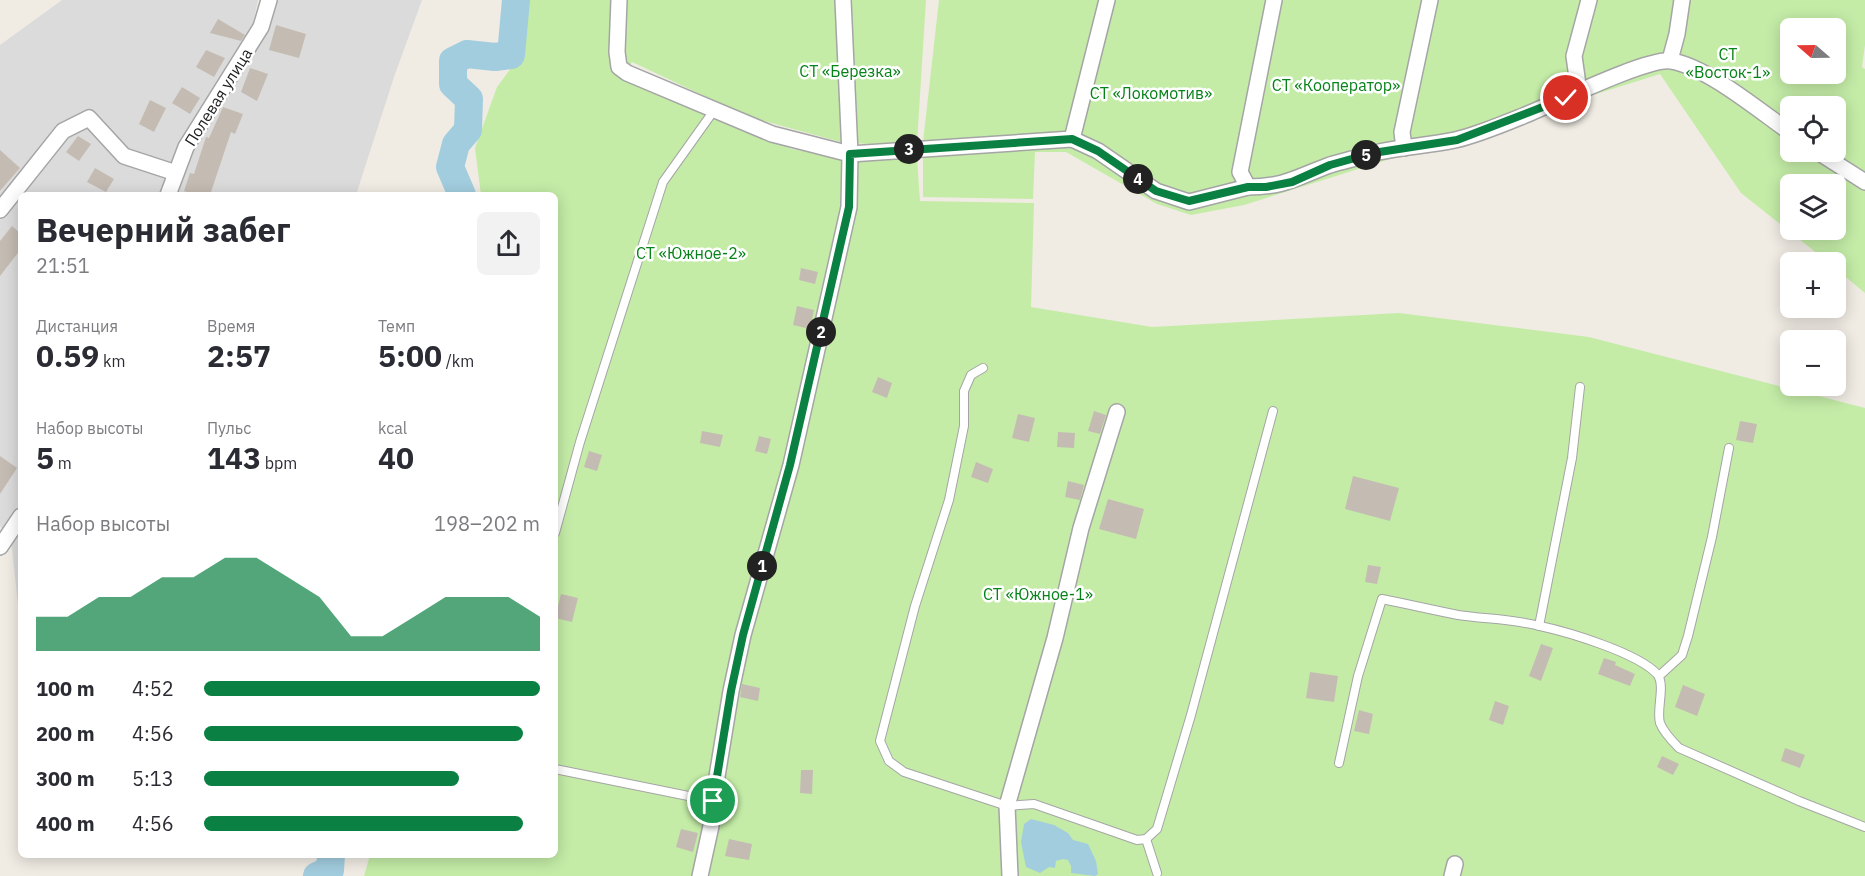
<!DOCTYPE html>
<html lang="ru">
<meta charset="utf-8">
<style>
:root{--surface:#fff;--page:#f2f2f3;--text:#2b2b33;--muted:#7c7c81;--accent:#0b8043}
body{margin:0;font-family:"IBM Plex Sans",sans-serif;background:var(--page);color:var(--text);height:100vh;display:flex;flex-direction:column;font-size:22px;white-space:nowrap}
*{box-sizing:border-box;margin:0}
p{font-size:20px;color:var(--muted)}
.icon{flex:none;width:33px;height:33px;fill:none;stroke:currentColor;stroke-width:2;stroke-linecap:round;stroke-linejoin:round}
.map{position:relative;flex:1;overflow:hidden}
.sheet{position:absolute;left:18px;top:192px;width:540px;height:666px;display:flex;flex-direction:column;background:var(--surface);border-radius:9px;box-shadow:0 3px 15px #0003}
.sheet>*{flex:none}
.needle{width:39px;rotate:290deg}
.buttons{position:absolute;left:1780px;top:18px;display:grid;gap:12px}
.buttons a{display:grid;place-items:center;width:66px;height:66px;border-radius:9px;background:var(--surface);box-shadow:0 3px 15px #0003;font-size:30px}
.pin{position:absolute;display:grid;place-items:center;width:51px;height:51px;color:#fff;margin:-26px;border:3px solid #fff;border-radius:50%;box-shadow:0 2px 6px #0007}
.km{position:absolute;width:30px;height:30px;margin:-15px;border-radius:50%;background:#222;color:#fff;font-size:16px;line-height:30px;text-align:center}
.round{display:grid;place-items:center;flex:none;width:63px;height:63px;border-radius:9px;background:var(--page)}
.headline{display:flex;align-items:center;justify-content:space-between;height:102px;padding:0 18px}
h1{font-size:33px;font-weight:700;line-height:45px}
.stats{display:grid;grid-template-columns:repeat(3,1fr);gap:9px;height:102px;padding:6px 18px}
.stats div{display:grid;align-content:center}
.stats b{font-size:30px;font-weight:700}
.stats small{font-size:16px;font-weight:400}
.stats p{font-size:16px}
.chart{height:168px;padding:12px 18px}
.chart p{display:flex;justify-content:space-between}
.chart svg{width:100%;height:108px;margin-top:6px;fill:var(--accent);opacity:.7}
ul{padding:0 18px;list-style:none;font-size:20px}
li{display:grid;grid-template-columns:96px 72px 1fr;align-items:center;height:45px}
li i{height:15px;border-radius:8px;background:var(--accent)}
.map>svg:first-child{display:block}
.residential{fill:#dcdbdb}
.grass{fill:#c4eca7;fill-rule:evenodd}
.water{fill:#a2cddf}
.lines{fill:none;stroke-linecap:round;stroke-linejoin:round}
.river{stroke:#a2cddf;stroke-width:28}
.building{fill:#c4bcb3}
.service-casing{stroke:#a5a5a5;stroke-width:10}
.minor-casing{stroke:#a5a5a5;stroke-width:18}
.service{stroke:#fff;stroke-width:8}
.minor{stroke:#fff;stroke-width:15}
.route-casing{stroke:#fff;stroke-width:12}
.route{stroke:#0b8043;stroke-width:8}
.labels{text-anchor:middle;dominant-baseline:central;stroke-width:5;stroke-linejoin:round;paint-order:stroke}
.park-label{font-size:16px;fill:#078219;stroke:#fff}
.street-label{font-size:16px;fill:#1e1e1e;stroke:#fff}
</style>
<div class="map">
<svg width="1865" height="876" viewBox="0 0 1865 876">
<rect width="100%" height="100%" fill="#f0ece4"/>
<g class="residential">
<polygon points="62,0 258,0 253,23 190,126 173,166 127,150 98,116 87,111 60,128 0,204 0,45"/>
<polygon points="275,0 422,0 394,77 356,195 174,195 190,150"/>
<polygon points="88,126 169,177 163,195 21,195 21,502 2,529 0,526 0,220 67,137"/>
<polygon points="21,526 21,633 11,540"/>
</g>
<g class="grass">
<polygon points="520,0 926,0 917,143 868,144 841,142 749,117 632,62 621,78 792,149 841,158 917,159 920,201 1034,203 1031,307 1152,327 1399,313 1589,337 1865,408 1865,876 364,876 370,855 555,855 555,195 481,195 475,148 497,87 520,56"/>
<path d="M939 0H1865V45L1862 67 1865 69V293L1836 269V262H1828L1741 193 1660 74 1244 205 1191 215 1157 204 1066 152H1035L1033 199 923 197V142ZM1791 28H1836V74H1791ZM1791 106H1836V152H1791ZM1791 184H1836V230H1791Z"/>
</g>
<polygon class="water" points="1031,819 1054,825 1068,833 1073,840 1088,844 1096,861 1098,874 1095,876 1071,873 1071,866 1068,860 1063,859 1056,861 1055,868 1049,867 1040,873 1026,867 1021,842 1024,824"/>
<g class="lines">
<g class="river">
<polyline points="462,195 450,167 456,144 468,130 469,99 453,84 453,61 467,54 495,57 511,55 516,0"/>
<polyline points="317,876 330,870 331,855"/>
</g>
</g>
<g class="building">
<polygon points="218,19 245,35 241,41 210,33"/>
<polygon points="276,25 306,34 299,58 269,50"/>
<polygon points="206,50 225,58 214,77 196,67"/>
<polygon points="250,68 268,74 257,101 241,92"/>
<polygon points="182,87 200,98 190,114 172,103"/>
<polygon points="150,100 166,108 154,132 139,124"/>
<polygon points="223,107 243,114 235,134 231,132 210,195 196,195 184,191 190,173 194,174 206,137 209,138"/>
<polygon points="78,136 91,144 79,161 66,152"/>
<polygon points="0,150 20,168 0,191"/>
<polygon points="95,168 114,179 106,192 87,182"/>
<polygon points="12,226 21,234 21,249 0,276 0,241"/>
<polygon points="801,268 818,272 815,284 799,280"/>
<polygon points="797,306 814,310 810,329 793,325"/>
<polygon points="878,377 892,383 887,398 872,392"/>
<polygon points="1094,411 1106,415 1100,434 1088,431"/>
<polygon points="1018,414 1035,418 1029,442 1012,438"/>
<polygon points="1740,421 1757,424 1753,443 1736,440"/>
<polygon points="702,431 723,435 720,447 700,443"/>
<polygon points="1058,432 1075,433 1074,448 1057,447"/>
<polygon points="759,436 771,439 767,454 755,451"/>
<polygon points="589,451 602,455 597,471 584,467"/>
<polygon points="0,456 17,468 0,494"/>
<polygon points="976,462 993,469 988,483 971,477"/>
<polygon points="1353,476 1399,488 1390,521 1345,509"/>
<polygon points="1068,481 1084,485 1080,500 1065,497"/>
<polygon points="1108,499 1144,509 1136,539 1099,529"/>
<polygon points="1368,565 1381,567 1377,584 1365,582"/>
<polygon points="561,594 578,598 572,622 555,618"/>
<polygon points="1541,644 1553,648 1541,681 1529,676"/>
<polygon points="1604,658 1616,662 1615,665 1635,674 1630,686 1598,674"/>
<polygon points="1310,672 1338,676 1334,702 1306,698"/>
<polygon points="742,684 760,688 758,701 740,697"/>
<polygon points="1683,685 1705,694 1697,716 1675,707"/>
<polygon points="1495,701 1509,706 1503,725 1489,720"/>
<polygon points="1359,710 1373,714 1369,734 1354,731"/>
<polygon points="1785,748 1805,755 1800,768 1781,761"/>
<polygon points="1662,756 1679,764 1673,775 1657,767"/>
<polygon points="801,770 813,770 812,794 800,793"/>
<polygon points="681,829 698,833 693,852 676,847"/>
<polygon points="729,839 752,844 749,860 725,856"/>
</g>
<g class="lines">
<g class="service-casing">
<g id="service">
<polyline points="983,368 971,375 964,391 964,426 949,500 915,606 880,741 889,761 904,772 1007,806 1034,804 1137,840 1146,839 1157,829 1191,715 1273,411"/>
<polyline points="555,533 580,442 663,182 715,109"/>
<polyline points="1539,626 1572,458 1580,387"/>
<polyline points="1659,676 1682,655 1688,636 1712,537 1729,448"/>
<path d="M1339 763 1358 676 1382 599C1407 604 1433 610 1458 615 1485 619 1513 619 1540 626 1568 632 1638 653 1657 674 1666 685 1656 709 1660 723 1664 733 1672 741 1679 748L1799 801 1865 827"/>
<polyline points="555,769 713,801"/>
<polyline points="1146,839 1157,873"/>
</g>
</g>
<g class="minor-casing">
<g id="minor">
<polyline points="619,0 617,52 619,67 627,73 772,134 850,154 1072,139 1098,151 1156,191 1189,202 1248,187"/>
<path d="M1274 0 1240 172 1248 187C1285 187 1297 177 1330 165 1343 161 1357 158 1370 154 1397 147 1427 146 1455 140 1477 135 1501 125 1523 116 1551 105 1648 57 1671 61 1706 66 1761 112 1791 133"/>
<polyline points="1670,60 1677,34 1682,0"/>
<polyline points="1579,92 1574,56 1589,0"/>
<polyline points="1072,139 1107,0"/>
<polyline points="1404,148 1402,132 1430,0"/>
<polyline points="1818,152 1865,182"/>
<polyline points="168,195 186,147 261,27 269,0"/>
<polyline points="0,210 63,131 89,118 124,156 176,173"/>
<polyline points="0,547 21,516"/>
<polyline points="700,876 711,826 713,801 731,691 743,635 791,465 849,207 850,154 843,0"/>
<polyline points="1010,876 1007,806 1055,638 1081,528 1117,412"/>
<polyline points="1452,876 1455,864"/>
</g>
</g>
<use href="#service" class="service"/>
<use href="#minor" class="minor"/>
</g>
<g class="lines">
<g class="route-casing">
<polyline id="route" points="713,801 731,691 743,635 790,465 849,207 850,154 1072,139 1098,151 1156,191 1189,201 1248,187 1266,187 1292,182 1330,165 1373,153 1457,140 1566,98"/>
</g>
<use href="#route" class="route"/>
</g>
<g class="labels">
<g class="park-label">
<text x="1728" y="54">СТ<tspan x="1728" dy="18">«Восток-1»</tspan></text>
<text x="850" y="71">СТ «Березка»</text>
<text x="1336" y="85">СТ «Кооператор»</text>
<text x="1151" y="93">СТ «Локомотив»</text>
<text x="691" y="253">СТ «Южное-2»</text>
<text x="1038" y="594">СТ «Южное-1»</text>
</g>
<g class="street-label">
<text transform="translate(218 97) rotate(-58)">Полевая улица</text>
</g>
</g>
</svg>
<div class="buttons">
<a><svg class="needle" viewBox="-14 -14 28 28"><path d="M0-13l5 13h-10z" fill="#e53935"/><path d="M0 13l5-13h-10z" fill="#7c7c81"/></svg></a>
<a><svg class="icon" aria-label="locate" viewBox="0 0 24 24"><circle cx="12" cy="12" r="6"/><path d="M12 2v4M12 18v4M2 12h4M18 12h4"/></svg></a>
<a><svg class="icon" aria-label="layers" viewBox="0 0 24 24"><path d="M12 4l9 5-9 5-9-5zM3 14l9 5 9-5"/></svg></a>
<a>+</a>
<a>−</a>
</div>
<div class="pin" style="left:713px;top:801px;background:#1e9e55"><svg class="icon" aria-label="arrive" viewBox="0 0 24 24"><path d="M6 21V4h12l-3 4 3 4H6"/></svg></div>
<div class="pin" style="left:1566px;top:98px;background:#d93025"><svg class="icon" aria-label="check" viewBox="0 0 24 24"><path d="M5 12l5 5 9-10"/></svg></div>
<b class="km" style="left:762px;top:566px">1</b>
<b class="km" style="left:821px;top:332px">2</b>
<b class="km" style="left:909px;top:149px">3</b>
<b class="km" style="left:1138px;top:179px">4</b>
<b class="km" style="left:1366px;top:155px">5</b>
<section class="sheet">
<div class="headline"><div><h1>Вечерний забег</h1><p>21:51</p></div><a class="round"><svg class="icon" aria-label="share" viewBox="0 0 24 24"><path d="M12 15V3M7 8l5-5 5 5M5 13v7h14v-7"/></svg></a></div>
<div class="stats">
<div><p>Дистанция</p><b>0.59<small> km</small></b></div>
<div><p>Время</p><b>2:57</b></div>
<div><p>Темп</p><b>5:00<small> /km</small></b></div>
</div>
<div class="stats">
<div><p>Набор высоты</p><b>5<small> m</small></b></div>
<div><p>Пульс</p><b>143<small> bpm</small></b></div>
<div><p>kcal</p><b>40</b></div>
</div>
<div class="chart"><p><span>Набор высоты</span>198–202 m</p>
<svg viewBox="0 0 160 44" preserveAspectRatio="none"><path d="M0 44V30L10 30L20 22L30 22L40 14L50 14L60 6L70 6L80 14L90 22L100 38L110 38L120 30L130 22L140 22L150 22L160 30V44z"/></svg>
</div>
<ul>
<li><b>100 m</b>4:52<i style="width:100%"></i></li>
<li><b>200 m</b>4:56<i style="width:95%"></i></li>
<li><b>300 m</b>5:13<i style="width:76%"></i></li>
<li><b>400 m</b>4:56<i style="width:95%"></i></li>
</ul>
</section>
</div>
